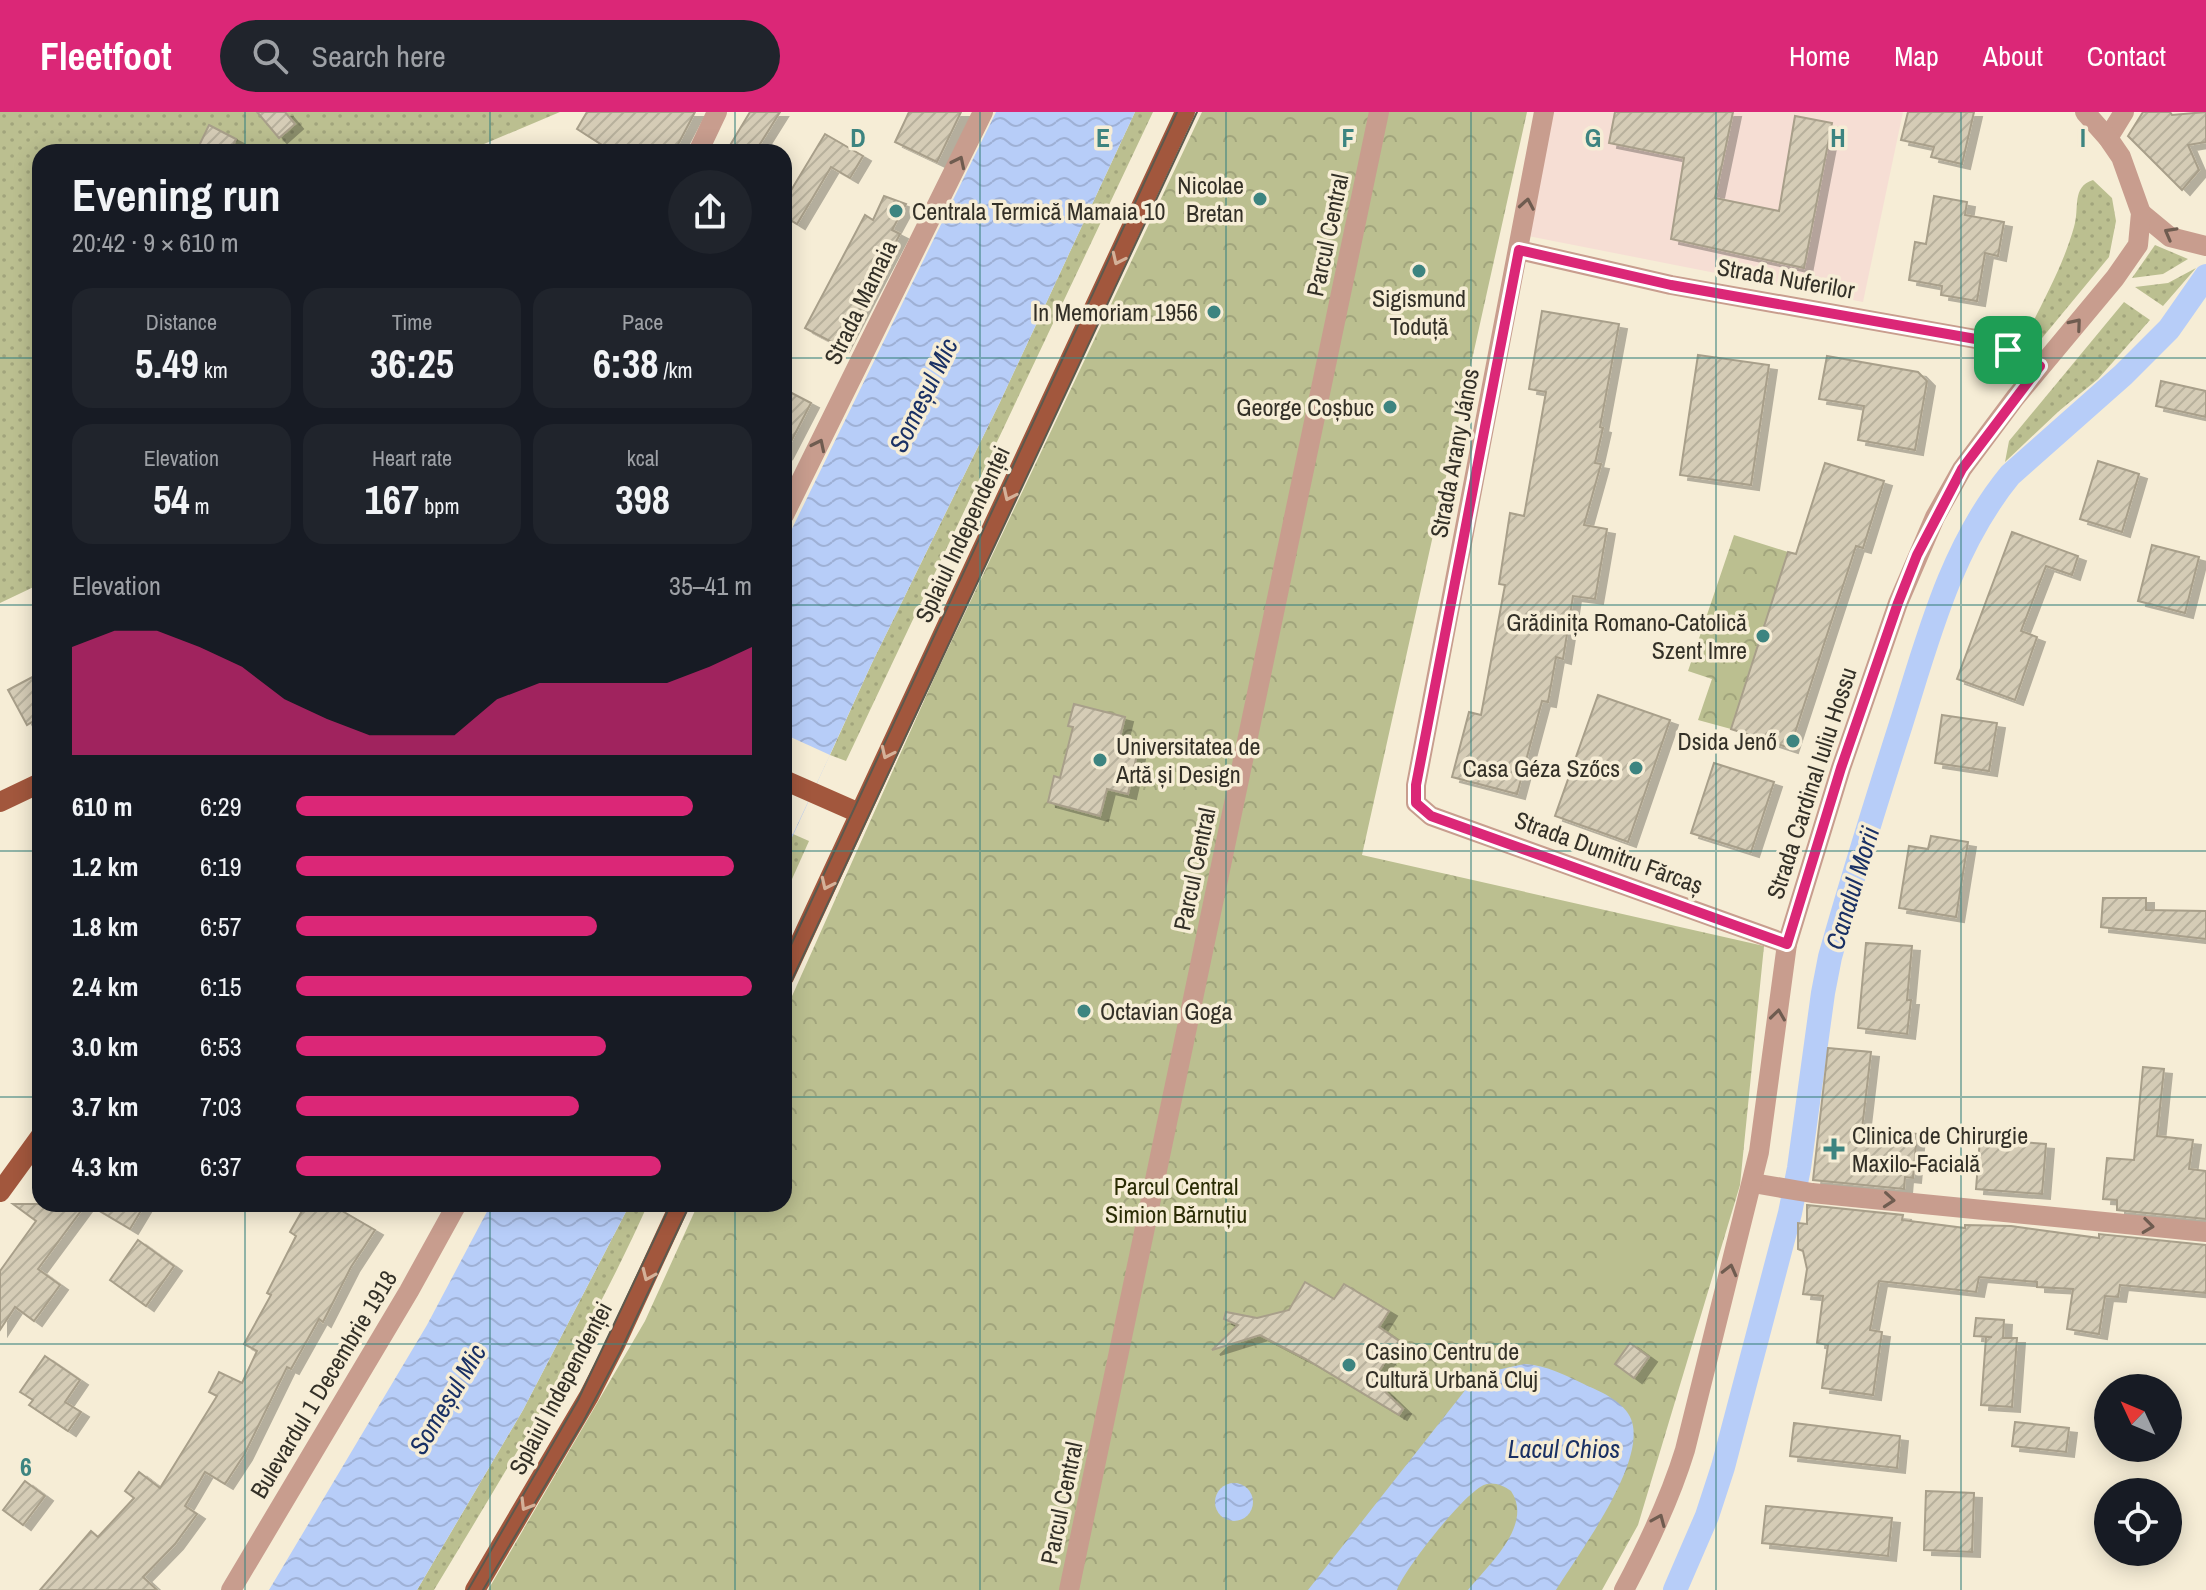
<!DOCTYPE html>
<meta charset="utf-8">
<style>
:root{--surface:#171b24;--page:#20242c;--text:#f1f3f6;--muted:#9ea1a6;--accent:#db2777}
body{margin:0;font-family:"Archivo Narrow",sans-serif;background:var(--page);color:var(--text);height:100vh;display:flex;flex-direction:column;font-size:30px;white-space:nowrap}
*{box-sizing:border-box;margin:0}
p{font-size:26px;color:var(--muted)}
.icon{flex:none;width:44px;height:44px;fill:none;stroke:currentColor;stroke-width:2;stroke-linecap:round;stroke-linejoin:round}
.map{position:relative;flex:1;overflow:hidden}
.drawer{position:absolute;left:32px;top:32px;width:760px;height:1068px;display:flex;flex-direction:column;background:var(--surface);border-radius:24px;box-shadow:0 4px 20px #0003}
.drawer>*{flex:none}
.needle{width:52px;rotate:314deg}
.buttons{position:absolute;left:2094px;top:1262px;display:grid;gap:16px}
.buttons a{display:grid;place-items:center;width:88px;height:88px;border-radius:50%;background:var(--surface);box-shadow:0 4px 20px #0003;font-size:40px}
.pin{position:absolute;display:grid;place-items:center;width:68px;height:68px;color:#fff;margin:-34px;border-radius:16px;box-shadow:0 4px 12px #0006}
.round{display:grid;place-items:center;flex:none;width:84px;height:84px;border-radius:42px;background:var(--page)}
.summary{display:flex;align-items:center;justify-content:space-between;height:136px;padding:0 40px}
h1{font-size:44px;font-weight:800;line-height:60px}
.figures{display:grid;grid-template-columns:repeat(3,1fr);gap:12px;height:136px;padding:8px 40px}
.figures div{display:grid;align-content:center;border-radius:20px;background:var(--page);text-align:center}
.figures b{font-size:40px;font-weight:800}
.figures small{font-size:22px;font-weight:400}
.figures p{font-size:22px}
.chart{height:224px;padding:16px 40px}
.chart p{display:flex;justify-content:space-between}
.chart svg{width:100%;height:144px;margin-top:8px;fill:var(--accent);opacity:.7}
ul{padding:0 40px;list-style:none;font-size:26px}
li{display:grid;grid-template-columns:128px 96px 1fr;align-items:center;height:60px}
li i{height:20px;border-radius:10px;background:var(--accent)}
header{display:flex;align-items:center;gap:48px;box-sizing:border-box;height:112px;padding:0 40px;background:var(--accent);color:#fff}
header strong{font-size:38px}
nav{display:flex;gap:44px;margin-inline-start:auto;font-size:28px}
.search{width:560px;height:72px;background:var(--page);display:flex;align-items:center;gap:20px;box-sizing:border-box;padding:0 28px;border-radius:44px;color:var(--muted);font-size:30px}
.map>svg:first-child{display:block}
.education{fill:#f6ded4}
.grass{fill:url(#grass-dots)}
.forest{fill:url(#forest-crowns)}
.pitch{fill:#bbbf90}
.water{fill:url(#water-waves)}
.pier{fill:#f6edd6}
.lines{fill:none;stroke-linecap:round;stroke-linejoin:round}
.canal{stroke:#b7cdf8;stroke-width:24}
.building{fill:url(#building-hatch);stroke:#a89f8a;stroke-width:2;filter:url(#shadow)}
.minor{stroke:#c89d8e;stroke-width:20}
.major{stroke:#a2573d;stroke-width:20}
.tram{stroke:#5d594d;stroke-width:2}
.oneway{stroke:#6f5c50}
.oneway2{stroke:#d4b199}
.route-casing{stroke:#fff;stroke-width:16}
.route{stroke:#db2777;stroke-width:10}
.grid{fill:none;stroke:#3d8480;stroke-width:2;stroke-opacity:0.55}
.poi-dot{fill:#3d8480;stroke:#f6edd6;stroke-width:3}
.labels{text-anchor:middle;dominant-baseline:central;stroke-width:7;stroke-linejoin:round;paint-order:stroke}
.poi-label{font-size:24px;fill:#333027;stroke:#f6edd6;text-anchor:end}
.street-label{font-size:24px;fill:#333027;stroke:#f6edd6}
.park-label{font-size:24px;fill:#2a2c04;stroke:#f6edd6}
.water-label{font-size:26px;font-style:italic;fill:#193064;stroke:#f6edd6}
.grid-label{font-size:26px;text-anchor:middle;font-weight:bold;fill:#3d8480;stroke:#f6edd6;stroke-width:7;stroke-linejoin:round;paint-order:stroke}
</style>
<header>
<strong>Fleetfoot</strong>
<div class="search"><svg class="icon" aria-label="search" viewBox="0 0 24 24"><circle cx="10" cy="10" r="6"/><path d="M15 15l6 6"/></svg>Search here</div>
<nav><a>Home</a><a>Map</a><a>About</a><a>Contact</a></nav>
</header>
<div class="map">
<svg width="2206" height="1478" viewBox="0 0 2206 1478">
<defs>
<pattern id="grass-dots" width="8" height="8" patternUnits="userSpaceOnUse" patternTransform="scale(2)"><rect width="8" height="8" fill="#bbbf90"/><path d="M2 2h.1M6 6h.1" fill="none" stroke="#a1a47c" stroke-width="1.8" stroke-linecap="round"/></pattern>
<pattern id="forest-crowns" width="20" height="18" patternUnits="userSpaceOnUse" patternTransform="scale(2)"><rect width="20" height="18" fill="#bbbf90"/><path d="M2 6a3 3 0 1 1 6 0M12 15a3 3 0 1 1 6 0" fill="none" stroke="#a1a47c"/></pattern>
<pattern id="water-waves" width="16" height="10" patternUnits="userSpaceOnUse" patternTransform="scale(2)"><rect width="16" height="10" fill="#b7cdf8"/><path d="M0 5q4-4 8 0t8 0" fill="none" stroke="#9eb0d5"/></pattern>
<pattern id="building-hatch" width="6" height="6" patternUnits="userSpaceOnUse" patternTransform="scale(2)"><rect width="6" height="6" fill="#d5ccb6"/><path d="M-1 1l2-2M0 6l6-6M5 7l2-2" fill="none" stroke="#b7b09c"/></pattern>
<filter id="shadow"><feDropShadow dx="8" dy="5" stdDeviation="0" flood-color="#0004"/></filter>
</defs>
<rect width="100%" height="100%" fill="#f6edd6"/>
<polygon class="education" points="1553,0 1903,0 1863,190 1528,124"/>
<g class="grass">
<polygon points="0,0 560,0 465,40 40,40 40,472 0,491"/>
<polygon points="1135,0 1153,0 846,649 830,643 871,553 1000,290"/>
<path d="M2093 68 2112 86 2116 109 2109 145 2033 237 2024 229C2041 192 2063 155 2074 115 2080 96 2071 75 2093 68Z"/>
<polygon points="2155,133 2188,147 2163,162 2132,166"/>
<polygon points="2196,156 2163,194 2135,175 2168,171"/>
<polygon points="2124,190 2150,208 2098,267 2059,299 2005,350 2009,329"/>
<polygon points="793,722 809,729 784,785 784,743"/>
<path d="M630 1092H648C588 1226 510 1352 434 1478H417L523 1298Z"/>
</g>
<g class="forest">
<polygon points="1202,0 1527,0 1362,743 1764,834 1740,1073 1638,1413 1602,1478 488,1478 645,1209 698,1092 784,1092 784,902 936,562"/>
<polygon points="1734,423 1788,440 1731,617 1698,608 1712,567 1688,559"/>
</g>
<polygon class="pitch" points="1634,1130 1654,1152 1611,1190 1591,1168"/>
<g class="water">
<polygon points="996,0 1135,0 1000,290 871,553 784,743 784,433"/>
<polygon points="491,1092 630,1092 523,1298 417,1478 269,1478 427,1213"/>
<path d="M1524 1252C1547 1253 1567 1264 1588 1274 1602 1280 1625 1291 1631 1307 1648 1349 1579 1441 1556 1478H1468C1488 1453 1534 1413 1511 1379 1504 1374 1495 1370 1487 1372 1468 1375 1403 1459 1397 1478H1308L1470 1272 1497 1258Z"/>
<circle cx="1234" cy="1390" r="19"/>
</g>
<polygon class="pier" points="784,622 830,643 793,722 784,718"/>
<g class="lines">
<path class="canal" d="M1675 1478 1707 1404 1723 1355 1790 1101 1799 1056 1823 881 1830 845C1852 767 1876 690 1901 612 1928 526 1951 435 2010 363L2123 263 2169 217 2206 164"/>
</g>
<g class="building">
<polygon points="257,0 285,0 295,12 279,26"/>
<polygon points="587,0 695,0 674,40 599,40 602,33 577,17"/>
<polygon points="750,0 780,0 755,40 726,40"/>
<polygon points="909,0 961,0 937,50 895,30"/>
<polygon points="1615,0 1733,0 1715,86 1779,99 1795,4 1832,11 1804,156 1671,127 1684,46 1609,31"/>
<polygon points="1908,0 1974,0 1962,52 1931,45 1934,35 1901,28"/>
<polygon points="2143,0 2170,0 2172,3 2206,0 2206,30 2188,33 2199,58 2182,78 2128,24"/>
<polygon points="209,13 236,27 230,40 196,40"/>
<polygon points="825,22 863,44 850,66 831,55 797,112 784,104 784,90"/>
<polygon points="884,84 906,92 892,118 900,122 841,235 805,216 865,103 873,108"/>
<polygon points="1934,84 1967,90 1965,103 2004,110 1998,144 1985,141 1977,189 1941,183 1942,174 1909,168 1915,130 1926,132"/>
<polygon points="1542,199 1619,212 1600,315 1603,316 1595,351 1601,352 1584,413 1607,417 1595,487 1573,484 1563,547 1556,545 1548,590 1542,589 1517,682 1452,665 1469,600 1481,603 1505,473 1499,472 1510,401 1524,404 1546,280 1529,277"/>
<polygon points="1698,243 1769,253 1751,373 1680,363"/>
<polygon points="1827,244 1918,260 1927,269 1915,338 1858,328 1864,294 1819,287"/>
<polygon points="2161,269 2206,279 2206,305 2156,294"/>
<polygon points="784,277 811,291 784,343"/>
<polygon points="2098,349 2139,362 2122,420 2080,407"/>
<polygon points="1825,351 1884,369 1863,436 1856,434 1790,636 1731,617 1788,440 1796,442"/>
<polygon points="2012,420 2078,444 2072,463 2046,454 2021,519 2037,525 2015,588 1957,567"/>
<polygon points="2152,433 2199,445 2185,501 2138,489"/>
<polygon points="40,561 40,605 27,613 8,578"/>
<polygon points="1598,583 1670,608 1628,730 1555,704"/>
<polygon points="1074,592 1125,605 1118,633 1138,638 1128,682 1107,677 1100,704 1048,690 1054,664 1060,666 1073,615 1068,614"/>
<polygon points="1942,603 1997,611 1989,659 1935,651"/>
<polygon points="1714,651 1774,670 1751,740 1691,721"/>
<polygon points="1931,724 1968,730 1956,805 1899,796 1909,734 1928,737"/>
<polygon points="2103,786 2146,786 2146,798 2206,799 2206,827 2101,815"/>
<polygon points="1866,831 1912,834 1907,888 1911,888 1907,922 1858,916"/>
<polygon points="1828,936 1871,940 1862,1017 1917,1022 1913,1066 1905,1065 1904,1077 1813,1068"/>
<polygon points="2143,955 2164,957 2157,1024 2193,1028 2189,1057 2206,1059 2206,1107 2117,1098 2117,1088 2103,1087 2107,1046 2134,1048"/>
<polygon points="1980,1027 2046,1032 2042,1082 1976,1077"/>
<polygon points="13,1092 86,1092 38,1157 60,1173 34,1209 15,1195 0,1218 0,1159 36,1109"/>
<polygon points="88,1092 145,1092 130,1117"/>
<polygon points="306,1092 330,1092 375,1118 351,1155 323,1210 319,1207 291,1257 287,1255 244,1343 225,1372 205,1360 185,1394 197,1402 175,1432 143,1465 157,1478 40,1478 91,1419 98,1425 134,1386 125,1379 139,1360 160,1376 217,1284 209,1280 219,1260 242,1271 257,1239 244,1232 271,1183 267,1181 296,1124 290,1120"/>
<polygon points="1807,1093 1903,1103 1902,1108 1965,1116 1965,1113 2011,1114 2099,1126 2099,1122 2206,1133 2206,1181 2120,1173 2118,1185 2105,1184 2099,1222 2067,1217 2073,1177 2037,1175 2037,1170 1979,1165 1976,1180 1879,1169 1870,1218 1882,1220 1873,1283 1822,1276 1828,1233 1817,1231 1823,1184 1803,1182 1807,1157 1803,1139 1798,1137 1798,1111 1807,1112"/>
<polygon points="138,1128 174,1154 146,1194 110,1168"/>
<polygon points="1305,1170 1334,1187 1344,1172 1389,1199 1379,1215 1399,1229 1373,1268 1403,1297 1399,1303 1306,1247 1260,1223 1212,1238 1238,1213 1224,1207 1226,1200 1257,1206 1289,1198"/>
<polygon points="1976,1206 2004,1208 2003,1226 2017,1226 2012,1295 1981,1293 1986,1225 1992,1225 1974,1224"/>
<polygon points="1630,1231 1649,1245 1634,1266 1615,1252"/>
<polygon points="45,1244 80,1268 65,1290 81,1300 68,1319 29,1293 33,1288 20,1280"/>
<polygon points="2015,1310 2069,1316 2066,1340 2012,1334"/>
<polygon points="1794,1311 1900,1324 1897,1356 1790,1344"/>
<polygon points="25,1369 45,1384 23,1413 3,1398"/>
<polygon points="1926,1379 1974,1381 1972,1440 1924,1438"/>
<polygon points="1766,1394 1892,1406 1888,1444 1762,1431"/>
</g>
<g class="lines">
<g class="minor">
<polyline points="1544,0 1416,673 1416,691 1431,704 1787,832"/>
<polyline points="2108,26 2124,0"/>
<polyline points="698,40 717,0"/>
<polyline points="2141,101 2170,125 2206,134"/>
<polyline points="1519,138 1671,173 1987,229 2040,254"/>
<polyline points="784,403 983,0"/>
<polyline points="1753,1071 1812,1081 2206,1120"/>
<polyline points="231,1478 409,1179 457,1092"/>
<polyline points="1069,1478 1379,0"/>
<path d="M1624 1478C1648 1433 1670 1387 1685 1338L1759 1040 1787 832 1841 656 1898 491 1935 405 1962 357 2015 286 2115 166 2138 133 2141 101 2121 45 2108 26 2085 0"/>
</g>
<g class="major">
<polyline points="784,668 859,701"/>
<polyline points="0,690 40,671"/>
<polyline points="784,865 1185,0"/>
<polyline points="0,1080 40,1025"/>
<polyline points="475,1478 589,1284 615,1233 680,1092"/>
</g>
<g class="tram">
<polyline points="784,848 1177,0"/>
<polyline points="784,885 1197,0"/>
<polyline points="468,1478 578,1288 671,1092"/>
<polyline points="483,1478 583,1310 620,1240 690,1092"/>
</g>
</g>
<defs><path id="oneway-chevron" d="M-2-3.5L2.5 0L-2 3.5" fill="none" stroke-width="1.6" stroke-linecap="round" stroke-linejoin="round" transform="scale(2)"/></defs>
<g class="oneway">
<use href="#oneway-chevron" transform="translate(959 50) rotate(-64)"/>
<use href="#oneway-chevron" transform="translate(1527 92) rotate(-80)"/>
<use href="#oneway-chevron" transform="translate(2170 121) rotate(-151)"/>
<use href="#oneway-chevron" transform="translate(2076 212) rotate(-50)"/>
<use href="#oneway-chevron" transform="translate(819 333) rotate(-64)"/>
<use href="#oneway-chevron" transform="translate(1778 903) rotate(-82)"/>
<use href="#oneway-chevron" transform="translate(1889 1088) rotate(5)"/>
<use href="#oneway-chevron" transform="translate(2148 1114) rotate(7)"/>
<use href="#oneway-chevron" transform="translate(1730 1158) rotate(-76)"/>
<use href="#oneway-chevron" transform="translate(1659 1408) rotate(-67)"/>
</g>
<g class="oneway2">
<use href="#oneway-chevron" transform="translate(1118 147) rotate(115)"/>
<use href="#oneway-chevron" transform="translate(1009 383) rotate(115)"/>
<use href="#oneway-chevron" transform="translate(887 641) rotate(115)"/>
<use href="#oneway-chevron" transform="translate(827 772) rotate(115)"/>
<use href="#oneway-chevron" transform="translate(648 1163) rotate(114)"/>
<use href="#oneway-chevron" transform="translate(526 1393) rotate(121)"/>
</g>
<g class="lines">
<g class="route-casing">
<polygon id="route" points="1519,138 1671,173 1987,229 2040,254 1962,357 1917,443 1898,491 1841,656 1787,832 1431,704 1416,691 1416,673"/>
</g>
<use href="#route" class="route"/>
</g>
<path class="grid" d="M245 0V40M490 0V40M735 0V40M980 0V1478M1226 0V1478M1471 0V1478M1716 0V1478M1961 0V1478M0 246H40M784 246H2206M0 493H40M784 493H2206M0 739H40M784 739H2206M0 985H40M784 985H2206M245 1092V1478M490 1092V1478M735 1092V1478M0 1232H2206"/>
<g class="poi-dot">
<circle cx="1260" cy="87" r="8"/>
<circle cx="896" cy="99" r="8"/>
<circle cx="1419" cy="159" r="8"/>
<circle cx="1214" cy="200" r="8"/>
<circle cx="1390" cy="295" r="8"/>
<circle cx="1763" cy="524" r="8"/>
<circle cx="1793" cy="629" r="8"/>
<circle cx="1100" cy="648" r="8"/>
<circle cx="1636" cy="656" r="8"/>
<circle cx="1084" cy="899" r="8"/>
<path d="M1830 1025h8v8h8v8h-8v8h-8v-8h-8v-8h8z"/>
<circle cx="1349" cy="1253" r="8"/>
</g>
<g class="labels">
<g class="poi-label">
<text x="1244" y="73">Nicolae<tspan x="1244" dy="28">Bretan</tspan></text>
<text x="912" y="99" text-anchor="start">Centrala Termică Mamaia 10</text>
<text x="1419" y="186" text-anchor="middle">Sigismund<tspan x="1419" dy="28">Toduță</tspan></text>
<text x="1198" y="200">In Memoriam 1956</text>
<text x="1374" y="295">George Coșbuc</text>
<text x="1747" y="510">Grădinița Romano-Catolică<tspan x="1747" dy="28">Szent Imre</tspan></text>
<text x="1777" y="629">Dsida Jenő</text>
<text x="1116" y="634" text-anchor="start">Universitatea de<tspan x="1116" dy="28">Artă și Design</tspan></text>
<text x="1620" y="656">Casa Géza Szőcs</text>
<text x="1100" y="899" text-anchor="start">Octavian Goga</text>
<text x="1852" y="1023" text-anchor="start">Clinica de Chirurgie<tspan x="1852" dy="28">Maxilo-Facială</tspan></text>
<text x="1365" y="1239" text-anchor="start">Casino Centru de<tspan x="1365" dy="28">Cultură Urbană Cluj</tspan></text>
</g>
<g class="street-label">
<text transform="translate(1327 123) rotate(-78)">Parcul Central</text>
<text transform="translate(1786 166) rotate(10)">Strada Nuferilor</text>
<text transform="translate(860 190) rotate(-64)">Strada Mamaia</text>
<text transform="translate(1454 341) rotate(-79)">Strada Arany János</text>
<text transform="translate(962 422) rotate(-65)">Splaiul Independenței</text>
<text transform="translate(1811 671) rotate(-72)">Strada Cardinal Iuliu Hossu</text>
<text transform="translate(1609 740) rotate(20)">Strada Dumitru Fărcaș</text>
<text transform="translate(1194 757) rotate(-78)">Parcul Central</text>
<text transform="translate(323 1272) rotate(-59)">Bulevardul 1 Decembrie 1918</text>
<text transform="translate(560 1276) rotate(-62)">Splaiul Independenței</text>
<text transform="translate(1061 1391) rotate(-78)">Parcul Central</text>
</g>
<g class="park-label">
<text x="1176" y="1074">Parcul Central<tspan x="1176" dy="28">Simion Bărnuțiu</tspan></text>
</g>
<g class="water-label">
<text transform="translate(923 283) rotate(-64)">Someșul Mic</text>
<text transform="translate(1852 776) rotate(-73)">Canalul Morii</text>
<text transform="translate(447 1287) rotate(-59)">Someșul Mic</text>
<text x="1564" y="1336">Lacul Chios</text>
</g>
</g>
<g class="grid-label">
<text x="858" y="35">D</text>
<text x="1103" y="35">E</text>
<text x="1348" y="35">F</text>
<text x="1593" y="35">G</text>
<text x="1838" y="35">H</text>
<text x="2083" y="35">I</text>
<text x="26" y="1364">6</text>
</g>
</svg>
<div class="buttons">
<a><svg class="needle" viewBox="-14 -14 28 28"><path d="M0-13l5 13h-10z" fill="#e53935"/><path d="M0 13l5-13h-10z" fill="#9ea1a6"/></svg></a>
<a><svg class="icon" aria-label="locate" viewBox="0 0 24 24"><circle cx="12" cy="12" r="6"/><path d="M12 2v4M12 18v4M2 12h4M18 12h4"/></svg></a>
</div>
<div class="pin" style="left:2008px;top:238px;background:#1e9e55"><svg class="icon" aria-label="arrive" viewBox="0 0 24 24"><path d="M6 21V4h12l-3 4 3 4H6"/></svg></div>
<section class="drawer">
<div class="summary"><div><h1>Evening run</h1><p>20:42 · 9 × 610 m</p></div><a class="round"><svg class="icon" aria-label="share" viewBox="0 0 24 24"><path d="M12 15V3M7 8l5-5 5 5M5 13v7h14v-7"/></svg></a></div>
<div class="figures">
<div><p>Distance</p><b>5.49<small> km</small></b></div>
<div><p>Time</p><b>36:25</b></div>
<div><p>Pace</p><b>6:38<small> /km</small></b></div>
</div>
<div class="figures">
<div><p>Elevation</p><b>54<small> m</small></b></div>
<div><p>Heart rate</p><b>167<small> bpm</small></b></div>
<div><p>kcal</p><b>398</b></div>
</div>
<div class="chart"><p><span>Elevation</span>35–41 m</p>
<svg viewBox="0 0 160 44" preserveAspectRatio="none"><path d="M0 44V11L10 6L20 6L30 11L40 17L50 27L60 33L70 38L80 38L90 38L100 27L110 22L120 22L130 22L140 22L150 17L160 11V44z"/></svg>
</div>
<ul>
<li><b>610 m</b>6:29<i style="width:87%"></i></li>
<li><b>1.2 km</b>6:19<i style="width:96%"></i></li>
<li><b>1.8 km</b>6:57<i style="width:66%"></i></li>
<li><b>2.4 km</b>6:15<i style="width:100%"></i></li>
<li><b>3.0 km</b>6:53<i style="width:68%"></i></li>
<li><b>3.7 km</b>7:03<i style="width:62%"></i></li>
<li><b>4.3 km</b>6:37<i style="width:80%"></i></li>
</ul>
</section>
</div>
